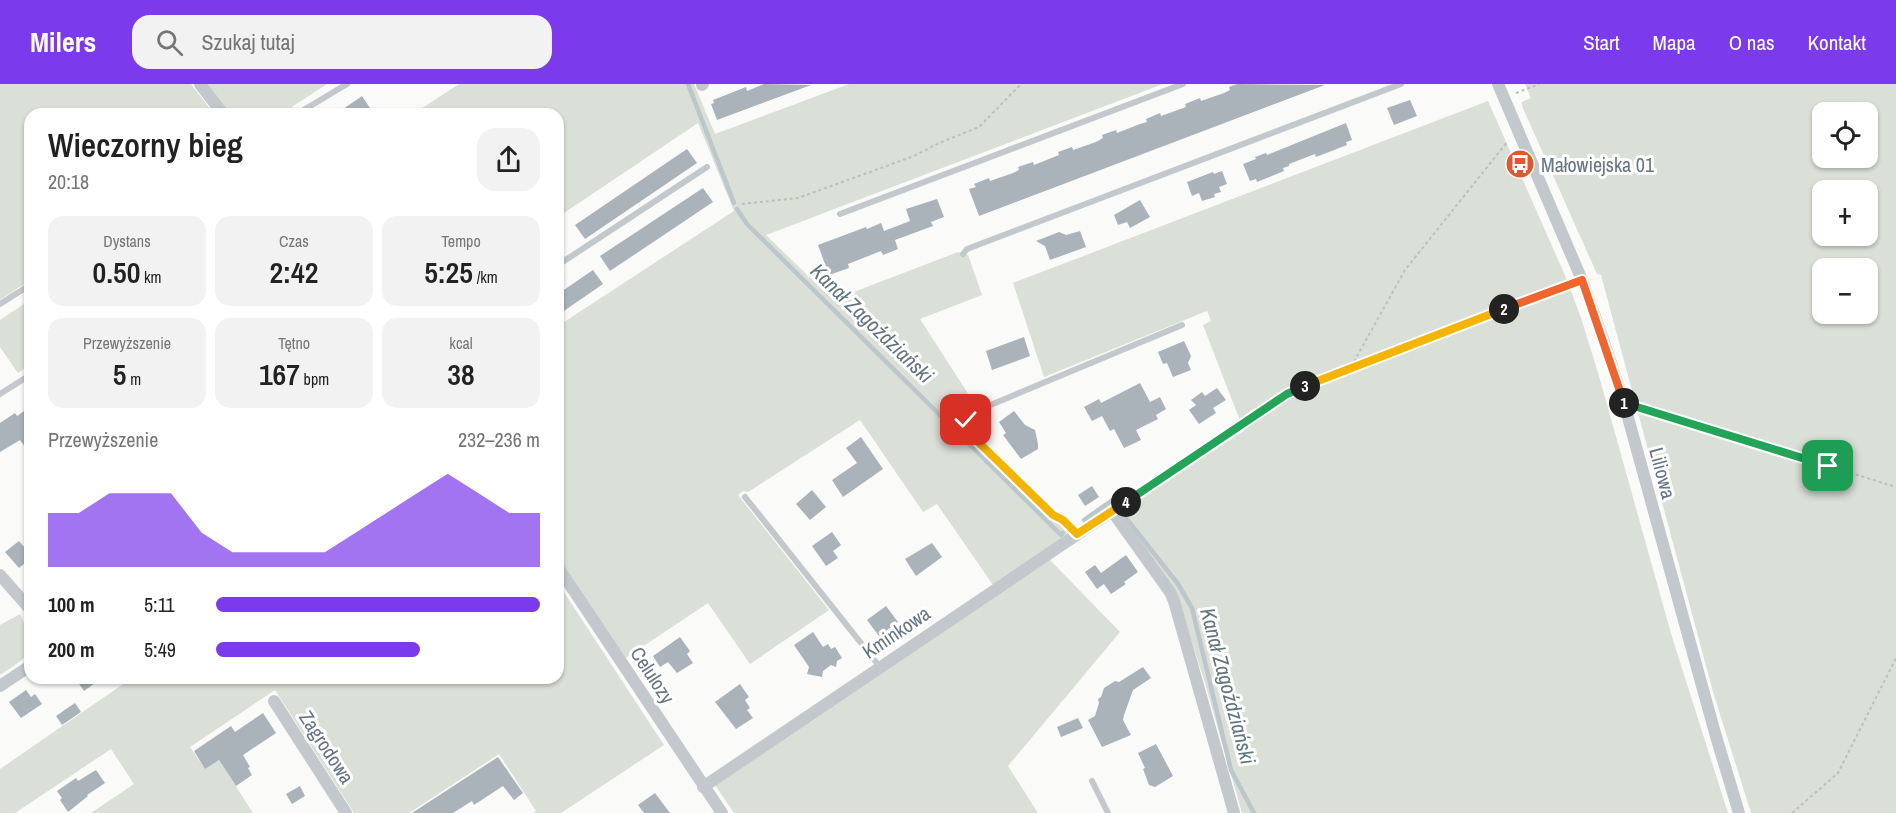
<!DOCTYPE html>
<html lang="pl">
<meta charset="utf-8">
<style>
:root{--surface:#fff;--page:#f2f2f2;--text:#222;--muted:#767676;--accent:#7c3aed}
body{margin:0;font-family:"Archivo Narrow",sans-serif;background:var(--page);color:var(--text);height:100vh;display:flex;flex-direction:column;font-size:22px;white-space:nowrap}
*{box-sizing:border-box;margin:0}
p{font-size:20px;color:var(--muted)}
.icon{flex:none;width:33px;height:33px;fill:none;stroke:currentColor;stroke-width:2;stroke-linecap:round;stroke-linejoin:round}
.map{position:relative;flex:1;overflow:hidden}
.sheet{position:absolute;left:24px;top:24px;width:540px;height:576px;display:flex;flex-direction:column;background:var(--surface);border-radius:18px;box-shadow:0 2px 4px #0004}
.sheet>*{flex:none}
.controls{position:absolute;left:1812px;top:18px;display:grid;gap:12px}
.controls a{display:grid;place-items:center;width:66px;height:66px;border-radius:12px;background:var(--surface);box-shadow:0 2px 4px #0004;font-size:30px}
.pin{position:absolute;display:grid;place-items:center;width:51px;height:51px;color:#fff;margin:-26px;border-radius:12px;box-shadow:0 3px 9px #0006}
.km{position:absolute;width:30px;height:30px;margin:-15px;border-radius:50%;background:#222;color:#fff;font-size:16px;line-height:30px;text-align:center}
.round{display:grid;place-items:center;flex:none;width:63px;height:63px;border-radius:18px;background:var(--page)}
.headline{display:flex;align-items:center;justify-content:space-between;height:102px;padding:0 24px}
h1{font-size:33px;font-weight:600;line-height:45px}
.figures{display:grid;grid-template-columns:repeat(3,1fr);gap:9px;height:102px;padding:6px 24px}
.figures div{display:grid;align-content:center;border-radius:15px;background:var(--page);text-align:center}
.figures b{font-size:30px;font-weight:600}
.figures small{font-size:16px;font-weight:400}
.figures p{font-size:16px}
.chart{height:168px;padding:12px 24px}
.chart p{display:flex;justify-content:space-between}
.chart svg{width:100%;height:108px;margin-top:6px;fill:var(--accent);opacity:.7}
ul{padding:0 24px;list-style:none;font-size:20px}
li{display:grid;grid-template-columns:96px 72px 1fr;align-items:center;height:45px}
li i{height:15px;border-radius:8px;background:var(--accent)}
header{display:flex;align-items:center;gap:36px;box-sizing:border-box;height:84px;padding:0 30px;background:var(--accent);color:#fff}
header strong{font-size:28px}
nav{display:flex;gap:33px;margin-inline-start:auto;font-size:21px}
.search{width:420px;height:54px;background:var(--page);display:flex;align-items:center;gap:15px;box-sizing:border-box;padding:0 21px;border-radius:18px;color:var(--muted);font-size:22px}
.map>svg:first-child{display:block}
.green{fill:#dadfd7;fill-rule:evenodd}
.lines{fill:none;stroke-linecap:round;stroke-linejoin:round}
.stream{stroke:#bbc7cb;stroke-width:4.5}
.building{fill:#aab3b9}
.path{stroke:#bbbfc2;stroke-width:2;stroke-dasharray:3 3;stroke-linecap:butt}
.lane{stroke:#c3c8cc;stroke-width:6}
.street{stroke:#c3c8cc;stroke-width:12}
.split-1-casing{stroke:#fff;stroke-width:12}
.split-2-casing{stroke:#fff;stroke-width:12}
.split-3-casing{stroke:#fff;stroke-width:12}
.split-4-casing{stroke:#fff;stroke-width:12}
.split-5-casing{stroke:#fff;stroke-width:12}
.split-1{stroke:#22a559;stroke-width:8}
.split-2{stroke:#f0652b;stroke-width:8}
.split-3{stroke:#f5b400;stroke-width:8}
.split-4{stroke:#22a559;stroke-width:8}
.split-5{stroke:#f5b400;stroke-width:8}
.labels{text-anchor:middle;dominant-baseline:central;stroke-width:6;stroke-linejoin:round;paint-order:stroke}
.poi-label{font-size:20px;fill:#657683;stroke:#fff;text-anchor:start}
.street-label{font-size:20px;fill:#657683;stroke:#fff}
.water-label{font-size:21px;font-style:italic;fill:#60757c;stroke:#fff}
</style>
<header>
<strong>Milers</strong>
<div class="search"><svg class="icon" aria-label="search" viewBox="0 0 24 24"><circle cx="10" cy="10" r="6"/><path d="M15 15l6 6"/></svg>Szukaj tutaj</div>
<nav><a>Start</a><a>Mapa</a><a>O nas</a><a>Kontakt</a></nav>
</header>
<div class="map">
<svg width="1896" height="729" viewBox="0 0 1896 729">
<rect width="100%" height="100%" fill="#fafaf8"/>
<g class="green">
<polygon points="0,0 191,0 214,30 30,30 30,196 0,216"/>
<polygon points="207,0 327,0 281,30 230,30"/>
<polygon points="459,0 694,0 715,50 849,0 1163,0 766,151 833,216 958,168 968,171 982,211 920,235 976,322 965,327 959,335 963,347 1048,433 1064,444 1067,451 993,501 937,420 923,428 860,336 748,408 743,407 738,411 829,526 750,580 708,519 624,575 558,472 558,242 734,127 698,39 558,133 558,30 413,30"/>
<path d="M1525 0H1896V729H1751L1713 608 1601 191 1597 190 1522 22V18L1531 14ZM1822 28H1868V74H1822ZM1822 106H1868V152H1822ZM1822 184H1868V230H1822Z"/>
<polygon points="1488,17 1567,196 1581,234 1599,292 1672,553 1728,729 1242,729 1205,599 1177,513 1116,429 1244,347 1203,241 1211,237 1207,227 1044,293 1013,199"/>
<polygon points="30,216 30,281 18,289 0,263 0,236"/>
<polygon points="1049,475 1120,548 1008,682 1038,729 734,729 715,701"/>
<polygon points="558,499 664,661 561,729 533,729 536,727 499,670 409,729 354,729 275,606 190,663 205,685 219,676 253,729 91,729 134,700 111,665 15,729 0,729 0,685 132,594 558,594"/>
<path d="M20 530C38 568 32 570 0 591V541Z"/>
</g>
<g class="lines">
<g class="stream">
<polyline points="688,0 734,119"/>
<polyline points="737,125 747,140 1061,451 1063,449"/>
<polyline points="1122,429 1178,500 1192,524 1231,686 1254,729"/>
<polyline points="1084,436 1114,415"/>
</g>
</g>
<g class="building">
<polygon points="764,0 811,1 717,36 711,20 714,19 713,16 746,3 747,7"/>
<polygon points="1237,0 1325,1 979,132 969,105 976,103 974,100 989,94 990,97 1013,89 1019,86 1018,83 1033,78 1034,81 1059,71 1058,68 1072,63 1073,66 1096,58 1103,54 1102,51 1116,46 1117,49 1140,40 1147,38 1146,35 1160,29 1161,32 1186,23 1185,20 1200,14 1201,17 1224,9 1230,6 1229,3"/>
<polygon points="362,12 374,30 336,30"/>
<polygon points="1410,16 1417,32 1394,41 1387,24"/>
<polygon points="1346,39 1352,56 1346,58 1347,61 1316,73 1315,70 1289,80 1289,82 1283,84 1284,87 1257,98 1256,95 1250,97 1243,80 1256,75 1255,73 1266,69 1267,71"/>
<polygon points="687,65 697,79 585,155 575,141"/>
<polygon points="1222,87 1227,100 1219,103 1221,108 1214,110 1215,113 1202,117 1199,109 1192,112 1187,98 1213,88 1214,90"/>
<polygon points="703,104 713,118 610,187 600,172"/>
<polygon points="937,115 944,133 931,138 933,142 895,156 898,165 883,171 881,167 848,180 849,184 829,191 818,161 866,143 867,145 881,139 884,147 910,137 906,125"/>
<polygon points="1140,116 1150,133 1130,144 1127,138 1118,141 1114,131"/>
<polygon points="1080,147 1086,163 1050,176 1045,162 1036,157 1059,148 1066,151"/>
<polygon points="593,186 603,200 558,231 558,210"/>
<polygon points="1024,253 1030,272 992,286 986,267"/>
<polygon points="1184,257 1191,272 1188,279 1191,286 1173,293 1167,279 1163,280 1158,268"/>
<polygon points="1140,299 1150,318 1160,313 1166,325 1156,331 1158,335 1136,346 1141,356 1124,364 1114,345 1110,347 1102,332 1092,337 1084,323 1099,315 1101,319"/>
<polygon points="1217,304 1226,316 1213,324 1216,329 1199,340 1189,326 1196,321 1191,316 1202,308 1205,312"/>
<polygon points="30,323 30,370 20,356 0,368 0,339 15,329 17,332"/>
<polygon points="1014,327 1025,341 1035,346 1038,360 1038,365 1021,375 1003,351 1006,349 999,338"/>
<polygon points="861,353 883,385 843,413 832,396 857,379 846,364"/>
<polygon points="1092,402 1099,413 1085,422 1078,411"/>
<polygon points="812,406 826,423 810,436 796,420"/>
<polygon points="832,448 841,461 833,467 838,474 826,482 812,462"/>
<polygon points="19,457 30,470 30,475 19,484 5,468"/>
<polygon points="932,459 942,473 916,492 905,475"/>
<polygon points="1126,471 1138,488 1124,498 1126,500 1111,510 1104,500 1097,505 1085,488 1095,481 1101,489"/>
<polygon points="886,522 898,538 879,552 867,536"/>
<polygon points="813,548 823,563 828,560 831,565 835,563 842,574 837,577 836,583 831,581 823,587 822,593 807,590 809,583 794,561"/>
<polygon points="680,553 690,567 687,570 693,579 677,589 668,578 660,583 653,572"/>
<polygon points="1143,583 1151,594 1133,606 1124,631 1123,636 1131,651 1102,663 1088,636 1095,632 1099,619 1098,615 1101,613 1104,604 1115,597 1119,598"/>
<polygon points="75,594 102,594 84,607"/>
<polygon points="740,600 749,613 745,616 750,624 747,626 753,634 736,645 715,618"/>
<polygon points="26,606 31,613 35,610 42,620 21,634 9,618"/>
<polygon points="75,619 81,628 62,641 56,632"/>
<polygon points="263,629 276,649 243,671 250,683 248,684 252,691 236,702 219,676 205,685 194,667 231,642 235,648"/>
<polygon points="1078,634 1083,644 1061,653 1057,643"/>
<polygon points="1156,660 1173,692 1155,703 1149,701 1143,685 1145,684 1138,669"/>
<polygon points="498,673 523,709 514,716 503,702 474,721 472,717 453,729 412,729"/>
<polygon points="96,686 105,699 87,711 88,712 68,728 60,716 62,714 57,707 76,694 78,697"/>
<polygon points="300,702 305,712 292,720 286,710"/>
<polygon points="655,709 670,729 644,729 638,721"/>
</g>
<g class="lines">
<g class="path">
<polyline points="1516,9 1539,0"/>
<polyline points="742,120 798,114 914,72 939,59 979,43 1021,0"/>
<polyline points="1351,283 1405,186 1508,57"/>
<polyline points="1638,323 1896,403"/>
<polyline points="1124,419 1287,310 1569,201"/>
<polyline points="1792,729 1838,689 1896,574"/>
</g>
<g class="lane">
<polyline points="297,30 347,0"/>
<polyline points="840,130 1183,0"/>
<polyline points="963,170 967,165 1401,0"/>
<polyline points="558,181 707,83"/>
<polyline points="0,220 30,201"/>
<polyline points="0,310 30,291"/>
<polyline points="745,413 880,583"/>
<polyline points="1077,450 1063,436 1053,431 969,349 966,336 969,330 1182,241"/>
<polyline points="1092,697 1108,729"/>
</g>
<g class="street">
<polyline points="200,0 223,30"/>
<polyline points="1498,0 1582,196 1603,255 1624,319 1715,649 1739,729"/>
<polyline points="702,1 703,0"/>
<polyline points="558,483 722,729"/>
<polyline points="0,491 30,525"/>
<polyline points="0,602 30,582"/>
<polyline points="274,617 346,729"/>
<polyline points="703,703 1112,427 1170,508 1174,517 1234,729"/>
</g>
</g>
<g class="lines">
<g class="split-1-casing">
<polyline id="split-1" points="1624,319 1828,382"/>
</g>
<g class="split-2-casing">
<polyline id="split-2" points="1504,225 1582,196 1624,319"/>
</g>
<g class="split-3-casing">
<polyline id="split-3" points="1305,302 1504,225"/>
</g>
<g class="split-4-casing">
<polyline id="split-4" points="1126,418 1287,310 1305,302"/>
</g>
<g class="split-5-casing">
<polyline id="split-5" points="966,336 969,349 1053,431 1063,436 1077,450 1126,418"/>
</g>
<use href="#split-1" class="split-1"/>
<use href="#split-2" class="split-2"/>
<use href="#split-3" class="split-3"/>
<use href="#split-4" class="split-4"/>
<use href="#split-5" class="split-5"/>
</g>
<defs>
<g id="bus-disc" transform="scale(1.5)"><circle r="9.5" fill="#e4572e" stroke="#fff"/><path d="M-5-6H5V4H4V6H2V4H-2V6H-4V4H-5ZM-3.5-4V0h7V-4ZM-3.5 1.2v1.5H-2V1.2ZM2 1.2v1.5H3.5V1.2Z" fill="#fff"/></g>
</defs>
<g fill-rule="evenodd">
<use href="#bus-disc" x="1520" y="80"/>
</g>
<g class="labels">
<g class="poi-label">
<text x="1541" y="80">Małowiejska 01</text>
</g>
<g class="street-label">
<text transform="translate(1663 389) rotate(75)">Liliowa</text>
<text transform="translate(896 548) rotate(-34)">Kminkowa</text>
<text transform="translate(653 591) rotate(57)">Celulozy</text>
<text transform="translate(327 663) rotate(57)">Zagrodowa</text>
</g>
<g class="water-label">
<text transform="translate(872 239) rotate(44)">Kanał Zagoździański</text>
<text transform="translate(1228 602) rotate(75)">Kanał Zagoździański</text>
</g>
</g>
</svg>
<div class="controls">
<a><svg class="icon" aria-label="locate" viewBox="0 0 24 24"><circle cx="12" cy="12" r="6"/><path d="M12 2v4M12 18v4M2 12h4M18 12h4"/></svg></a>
<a>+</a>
<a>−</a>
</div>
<div class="pin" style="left:1828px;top:382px;background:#1e9e55"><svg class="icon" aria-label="arrive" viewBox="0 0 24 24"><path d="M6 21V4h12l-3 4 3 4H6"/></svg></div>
<div class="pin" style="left:966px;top:336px;background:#d93025"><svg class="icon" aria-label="check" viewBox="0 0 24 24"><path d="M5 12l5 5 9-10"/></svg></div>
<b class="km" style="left:1624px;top:319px">1</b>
<b class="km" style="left:1504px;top:225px">2</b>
<b class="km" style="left:1305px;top:302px">3</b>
<b class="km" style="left:1126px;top:418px">4</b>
<section class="sheet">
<div class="headline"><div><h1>Wieczorny bieg</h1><p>20:18</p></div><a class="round"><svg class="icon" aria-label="share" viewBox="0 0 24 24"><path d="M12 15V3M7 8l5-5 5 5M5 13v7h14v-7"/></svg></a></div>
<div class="figures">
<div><p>Dystans</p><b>0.50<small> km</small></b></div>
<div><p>Czas</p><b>2:42</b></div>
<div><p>Tempo</p><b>5:25<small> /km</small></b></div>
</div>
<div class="figures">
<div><p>Przewyższenie</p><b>5<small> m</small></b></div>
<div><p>Tętno</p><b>167<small> bpm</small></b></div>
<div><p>kcal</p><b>38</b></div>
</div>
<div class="chart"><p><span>Przewyższenie</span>232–236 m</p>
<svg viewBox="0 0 160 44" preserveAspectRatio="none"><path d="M0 44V22L10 22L20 14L30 14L40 14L50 30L60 38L70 38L80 38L90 38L100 30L110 22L120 14L130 6L140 14L150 22L160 22V44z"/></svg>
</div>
<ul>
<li><b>100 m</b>5:11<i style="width:100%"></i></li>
<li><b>200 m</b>5:49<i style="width:63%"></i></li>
</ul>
</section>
</div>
